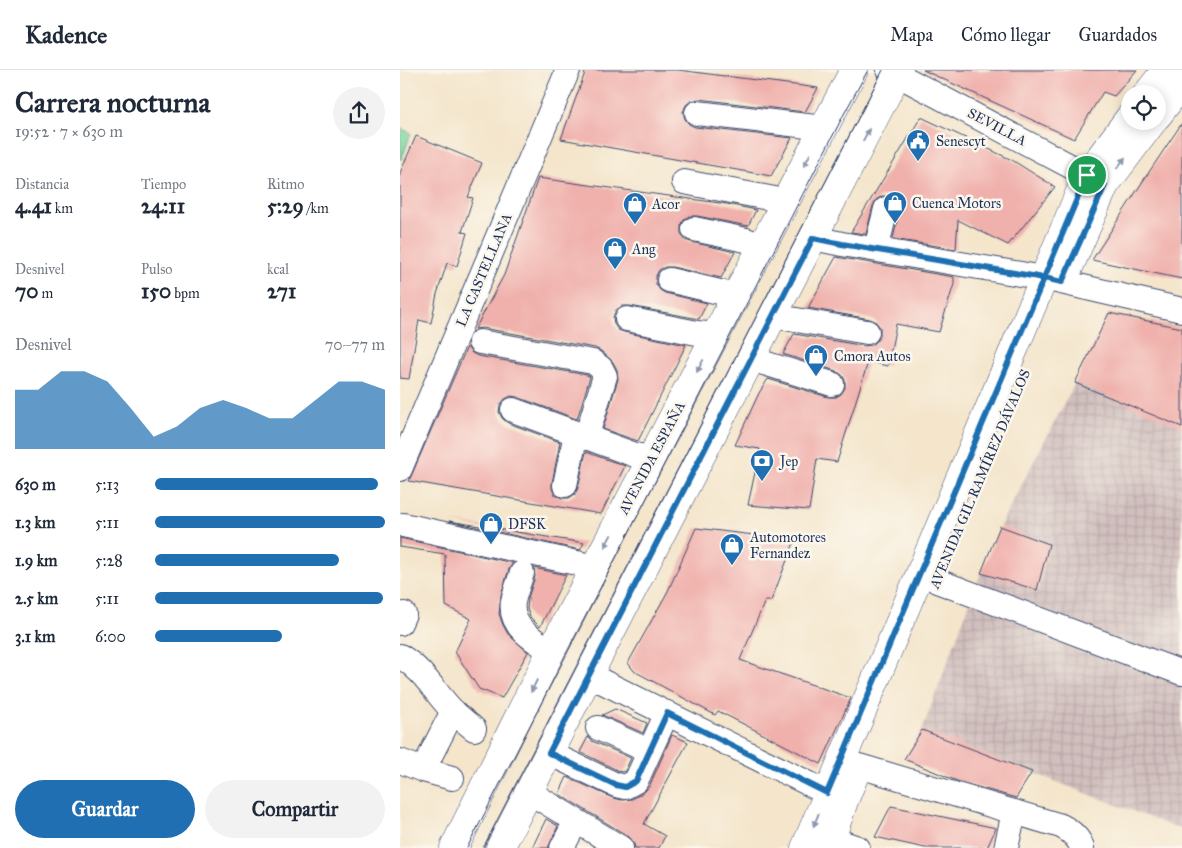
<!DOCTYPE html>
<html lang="es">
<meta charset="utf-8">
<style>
:root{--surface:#fff;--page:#f2f2f3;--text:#1f2937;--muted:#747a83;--line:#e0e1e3;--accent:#1f6fb2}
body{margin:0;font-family:"IM FELL Great Primer",serif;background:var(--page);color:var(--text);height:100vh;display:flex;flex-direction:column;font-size:19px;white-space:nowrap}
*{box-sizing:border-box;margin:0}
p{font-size:16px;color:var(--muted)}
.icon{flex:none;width:28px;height:28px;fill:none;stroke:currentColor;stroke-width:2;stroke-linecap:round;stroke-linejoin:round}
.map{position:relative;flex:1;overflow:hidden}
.details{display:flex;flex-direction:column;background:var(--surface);width:400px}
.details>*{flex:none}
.buttons{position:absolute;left:721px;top:15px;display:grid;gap:10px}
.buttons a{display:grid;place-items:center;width:45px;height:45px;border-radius:50%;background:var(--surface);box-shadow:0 2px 12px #0003;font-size:25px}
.pin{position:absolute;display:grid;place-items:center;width:42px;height:42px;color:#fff;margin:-21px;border:2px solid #fff;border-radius:50%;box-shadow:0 1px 5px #0007}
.round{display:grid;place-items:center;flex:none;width:52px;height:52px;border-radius:26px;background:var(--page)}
.headline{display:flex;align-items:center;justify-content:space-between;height:85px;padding:0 15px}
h1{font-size:28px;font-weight:800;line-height:38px}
.metrics{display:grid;grid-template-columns:repeat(3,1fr);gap:8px;height:85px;padding:5px 15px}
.metrics div{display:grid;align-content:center}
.metrics b{font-size:21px;font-weight:800}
.metrics small{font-size:14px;font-weight:400}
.metrics p{font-size:14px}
.chart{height:140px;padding:10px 15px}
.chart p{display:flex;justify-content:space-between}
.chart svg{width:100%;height:90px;margin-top:5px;fill:var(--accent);opacity:.7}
.button{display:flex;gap:10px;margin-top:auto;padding:10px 15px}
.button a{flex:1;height:58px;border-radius:30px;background:var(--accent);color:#fff;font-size:20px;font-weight:800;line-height:58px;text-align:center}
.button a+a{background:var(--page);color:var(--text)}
ul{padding:0 15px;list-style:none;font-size:16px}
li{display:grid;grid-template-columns:80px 60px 1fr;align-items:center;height:38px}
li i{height:12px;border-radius:6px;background:var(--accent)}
header{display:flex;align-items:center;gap:30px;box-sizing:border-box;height:70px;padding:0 25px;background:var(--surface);border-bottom:1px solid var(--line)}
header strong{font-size:24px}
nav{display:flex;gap:28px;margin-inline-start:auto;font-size:18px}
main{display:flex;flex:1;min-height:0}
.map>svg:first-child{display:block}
.industrial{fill:url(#industrial-grid)}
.grass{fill:url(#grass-tufts);stroke:#4a827d}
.building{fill:#f0b0ac}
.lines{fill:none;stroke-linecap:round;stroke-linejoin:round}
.minor-casing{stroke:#3c4a6e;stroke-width:26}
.major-casing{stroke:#3c4a6e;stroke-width:29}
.minor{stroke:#fff;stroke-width:24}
.major{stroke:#fff;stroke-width:28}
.tram{stroke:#1b2f5e;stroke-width:1}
.oneway{fill:#8d97ae}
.route-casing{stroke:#fff;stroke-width:10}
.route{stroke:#1f6fb2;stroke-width:6}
.labels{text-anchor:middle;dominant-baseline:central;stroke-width:5;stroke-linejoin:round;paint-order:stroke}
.street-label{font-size:14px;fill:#1b2f5e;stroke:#fbf7ec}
.poi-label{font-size:14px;fill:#1b2f5e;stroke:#fbf7ec;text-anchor:start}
</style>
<header>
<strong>Kadence</strong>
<nav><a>Mapa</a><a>Cómo llegar</a><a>Guardados</a></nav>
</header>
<main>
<section class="details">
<div class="headline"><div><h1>Carrera nocturna</h1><p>19:52 · 7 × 630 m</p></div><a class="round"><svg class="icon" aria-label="share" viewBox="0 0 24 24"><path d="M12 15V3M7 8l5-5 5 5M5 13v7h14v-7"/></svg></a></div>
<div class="metrics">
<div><p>Distancia</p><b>4.41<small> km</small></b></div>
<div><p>Tiempo</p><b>24:11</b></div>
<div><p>Ritmo</p><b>5:29<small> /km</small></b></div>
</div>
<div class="metrics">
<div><p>Desnivel</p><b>70<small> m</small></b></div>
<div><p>Pulso</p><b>150<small> bpm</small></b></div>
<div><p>kcal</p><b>271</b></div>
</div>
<div class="chart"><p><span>Desnivel</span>70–77 m</p>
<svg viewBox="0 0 160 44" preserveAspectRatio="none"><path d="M0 44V15L10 15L20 6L30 6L40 11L50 24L60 38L70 33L80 24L90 20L100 24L110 29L120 29L130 20L140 11L150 11L160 15V44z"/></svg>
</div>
<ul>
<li><b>630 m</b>5:13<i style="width:97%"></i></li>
<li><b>1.3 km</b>5:11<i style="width:100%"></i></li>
<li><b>1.9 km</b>5:28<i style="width:80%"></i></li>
<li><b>2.5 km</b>5:11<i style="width:99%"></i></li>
<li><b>3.1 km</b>6:00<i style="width:55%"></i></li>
</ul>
<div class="button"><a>Guardar</a><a>Compartir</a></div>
</section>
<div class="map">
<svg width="782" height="778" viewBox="0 0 782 778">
<defs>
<pattern id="industrial-grid" width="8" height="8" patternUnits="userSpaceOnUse" patternTransform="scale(1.25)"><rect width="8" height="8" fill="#d1bfbd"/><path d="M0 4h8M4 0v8" fill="none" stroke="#b3a4a5"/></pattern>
<pattern id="grass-tufts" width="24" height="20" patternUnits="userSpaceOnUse" patternTransform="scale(1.25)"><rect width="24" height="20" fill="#7ad59c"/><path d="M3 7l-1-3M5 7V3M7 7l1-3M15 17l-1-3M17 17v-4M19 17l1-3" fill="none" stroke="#69b789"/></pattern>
</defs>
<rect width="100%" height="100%" fill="#fbf7ec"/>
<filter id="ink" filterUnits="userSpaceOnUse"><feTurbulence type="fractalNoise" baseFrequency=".02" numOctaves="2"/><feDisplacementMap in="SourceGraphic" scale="10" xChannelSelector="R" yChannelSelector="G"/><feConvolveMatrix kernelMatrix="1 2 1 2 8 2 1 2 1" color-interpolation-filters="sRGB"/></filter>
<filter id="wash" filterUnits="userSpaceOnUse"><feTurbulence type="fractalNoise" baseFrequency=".0096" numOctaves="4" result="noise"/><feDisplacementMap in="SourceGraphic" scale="20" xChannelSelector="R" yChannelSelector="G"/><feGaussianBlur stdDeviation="1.12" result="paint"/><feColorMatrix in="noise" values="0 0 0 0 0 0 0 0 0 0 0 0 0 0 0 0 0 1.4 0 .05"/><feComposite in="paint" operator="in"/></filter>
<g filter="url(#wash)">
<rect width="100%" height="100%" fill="#f4e5cb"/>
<polygon class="industrial" points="675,313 782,349 782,760 522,660 581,503 638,520 649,474 600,456"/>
<polygon class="grass" points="0,58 11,63 2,89 0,89"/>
<g id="blocks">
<g class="building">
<polygon points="186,0 278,0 418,18 405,42 299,29 291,31 286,35 283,42 285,49 289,54 295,57 392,68 371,106 161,69"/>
<polygon points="523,0 737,0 714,26 703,22 674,69"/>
<polygon points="521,47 612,90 655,117 608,175 558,150 556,179 493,169 499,142 499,136 496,130 489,126 482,126 476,130 473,136 466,164 451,162"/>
<polygon points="782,53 782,209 692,190 745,108"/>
<polygon points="16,66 82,93 68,127 73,128 62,162 67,163 57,196 47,193 37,224 31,253 19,250 9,309 0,308 0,103"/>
<polygon points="138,108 327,134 356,140 348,156 297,146 289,146 284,150 281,156 281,163 285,170 291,172 335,182 321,208 272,197 265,197 259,200 256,206 256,214 260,220 265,223 307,233 299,249 230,236 222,236 216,240 213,247 214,254 218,260 224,262 286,275 238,371 203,359 218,309 217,300 213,292 201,281 195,278 82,258 75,259 104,205"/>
<polygon points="436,187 554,207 554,214 539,262 496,254 488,296 468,292 437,392 417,389 409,440 348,435 360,379 335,375 359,323 368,309 428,327 436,327 441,324 445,318 445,310 442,305 436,301 383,284 394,264 465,276 472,275 477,271 480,265 480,257 475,251 470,249 408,238"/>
<polygon points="709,243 782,258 782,357 675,313"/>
<polygon points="67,277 72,283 78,286 187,305 190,307 177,349 117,327 111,326 105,329 100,335 99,342 102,348 108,353 160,372 152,413 152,419 155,425 162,428 169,428 175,424 178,418 186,382 225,396 201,444 9,411"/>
<polygon points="49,451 184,473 180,480"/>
<polygon points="600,456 649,474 637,520 581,503"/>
<polygon points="296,458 395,470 371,531 365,531 340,590 451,628 421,694 318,641 315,645 234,601 228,593 268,521"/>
<polygon points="0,468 113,493 109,499 101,525 99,544 103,555 108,564 128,582 102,628 79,619 55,582 71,549 46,536 45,484 0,477"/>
<polygon points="134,498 166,505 140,557 130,547 127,539 128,528 135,507"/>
<polygon points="215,639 247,653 243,663 202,645"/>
<polygon points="522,660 632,702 616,728 557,711 504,689"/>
<polygon points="272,665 288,672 244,754 265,766 259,778 235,778 233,771 228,766 159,724 167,707 213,728 222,730 232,729 243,723 249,717"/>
<polygon points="188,667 192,671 231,688 225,701 221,702 180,682"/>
<polygon points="491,736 596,758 587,778 525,778 475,767"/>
<polygon points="146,749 158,756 148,778 132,778"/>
</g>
</g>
</g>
<g filter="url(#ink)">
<use href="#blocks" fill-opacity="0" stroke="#3c4a6e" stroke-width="1"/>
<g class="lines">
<g class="minor-casing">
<g id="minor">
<polyline points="489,0 704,114"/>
<polyline points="297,43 424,58"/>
<polyline points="284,112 385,131"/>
<polyline points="294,159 346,170 362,176"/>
<polyline points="413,168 442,174 644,208 782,240"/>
<polyline points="476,179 486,139"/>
<polyline points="269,210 336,226"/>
<polyline points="373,246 467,262"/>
<polyline points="227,249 297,263 316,265"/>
<polyline points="80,272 193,292 201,298 205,306 186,368"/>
<polyline points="351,289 432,314"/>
<polyline points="113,340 235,385 252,388"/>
<polyline points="0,399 168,0"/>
<polyline points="165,415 176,364"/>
<polyline points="3,455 195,497"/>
<path d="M122 503C119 512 115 522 113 532 109 556 133 570 151 581"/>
<polyline points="537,511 782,603"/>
<polyline points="0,553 4,544"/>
<path d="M0 586C24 600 35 623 53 641 60 648 67 653 74 659"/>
<polyline points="189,605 444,731"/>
<polyline points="198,658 249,681"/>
<polyline points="149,683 216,715 225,717 236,711 267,643"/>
<polyline points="0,691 23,700 52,708"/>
<path d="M459 696 661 756C671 761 679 768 682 778"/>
<polyline points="23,700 53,641"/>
<polyline points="129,722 221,778"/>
<polyline points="432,769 458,778"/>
<polyline points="162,778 176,751"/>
<polyline points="606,778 614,742"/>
</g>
</g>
<g class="major-casing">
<g id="major">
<polyline points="747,24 766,0"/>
<polyline points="758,45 782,14"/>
<polyline points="664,209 705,115 753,51"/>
<polyline points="54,778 151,581 454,0"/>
<polyline points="100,778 499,0"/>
<polyline points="405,778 687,105 730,47"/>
<polyline points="428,778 444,731 456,702"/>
</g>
</g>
<use href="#minor" class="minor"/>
<use href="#major" class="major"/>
<g class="tram">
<polyline points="67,778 444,44 468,0"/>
<polyline points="83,778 483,0"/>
</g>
</g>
<defs><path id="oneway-solid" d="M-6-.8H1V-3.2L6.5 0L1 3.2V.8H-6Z" transform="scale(1.25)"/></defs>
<g class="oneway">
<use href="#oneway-solid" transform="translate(466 65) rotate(-63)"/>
<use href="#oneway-solid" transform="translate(407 90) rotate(118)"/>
<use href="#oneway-solid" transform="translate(721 93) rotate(-53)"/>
<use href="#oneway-solid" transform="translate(300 296) rotate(118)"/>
<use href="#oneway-solid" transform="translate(208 471) rotate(118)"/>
<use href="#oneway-solid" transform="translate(134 616) rotate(116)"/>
<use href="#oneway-solid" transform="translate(416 750) rotate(112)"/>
</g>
</g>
<g class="lines" filter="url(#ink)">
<g class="route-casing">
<polyline id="route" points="687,105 644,208 442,174 413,168 149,683 216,715 225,717 236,711 267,643 427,723 644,208 662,212 705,115 687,105"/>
</g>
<use href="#route" class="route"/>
</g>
<defs>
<g id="civic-pin" transform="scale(1.25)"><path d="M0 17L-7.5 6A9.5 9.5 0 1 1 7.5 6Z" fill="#1f6fb2" stroke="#fbf7ec"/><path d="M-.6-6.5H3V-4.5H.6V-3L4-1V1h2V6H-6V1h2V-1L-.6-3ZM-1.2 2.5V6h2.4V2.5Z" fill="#fff"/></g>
<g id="shop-pin" transform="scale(1.25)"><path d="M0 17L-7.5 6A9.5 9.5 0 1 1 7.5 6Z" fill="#1f6fb2" stroke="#fbf7ec"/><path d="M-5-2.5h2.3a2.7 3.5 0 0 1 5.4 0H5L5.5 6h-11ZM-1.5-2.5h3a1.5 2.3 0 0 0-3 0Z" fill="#fff"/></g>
<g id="bank-pin" transform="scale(1.25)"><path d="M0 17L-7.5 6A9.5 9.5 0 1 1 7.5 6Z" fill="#1f6fb2" stroke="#fbf7ec"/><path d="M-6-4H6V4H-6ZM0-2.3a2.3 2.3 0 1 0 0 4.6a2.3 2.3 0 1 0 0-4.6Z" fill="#fff"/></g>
</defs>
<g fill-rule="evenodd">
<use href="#civic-pin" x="518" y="71"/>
<use href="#shop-pin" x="495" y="133"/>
<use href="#shop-pin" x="235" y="134"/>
<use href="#shop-pin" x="215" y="179"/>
<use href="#shop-pin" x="416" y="286"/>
<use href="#bank-pin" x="362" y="391"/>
<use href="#shop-pin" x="91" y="454"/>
<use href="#shop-pin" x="332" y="475"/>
</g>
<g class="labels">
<g class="street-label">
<text transform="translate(597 57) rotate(28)">SEVILLA</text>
<text transform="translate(84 200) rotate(-67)">LA CASTELLANA</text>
<text transform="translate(252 388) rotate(-62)">AVENIDA ESPAÑA</text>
<text transform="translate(580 409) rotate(-67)">AVENIDA GIL RAMÍREZ DÁVALOS</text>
</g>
<g class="poi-label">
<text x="536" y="71">Senescyt</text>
<text x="512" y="133">Cuenca Motors</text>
<text x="252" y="134">Acor</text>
<text x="232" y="179">Ang</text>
<text x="434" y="286">Cmora Autos</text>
<text x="380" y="391">Jep</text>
<text x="108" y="454">DFSK</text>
<text x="350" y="467">Automotores<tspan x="350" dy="16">Fernandez</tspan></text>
</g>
</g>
</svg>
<div class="buttons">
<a><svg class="icon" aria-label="locate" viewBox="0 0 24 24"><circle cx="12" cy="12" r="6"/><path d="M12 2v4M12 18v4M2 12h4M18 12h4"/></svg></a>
</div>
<div class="pin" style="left:687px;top:105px;background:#1e9e55"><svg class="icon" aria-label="arrive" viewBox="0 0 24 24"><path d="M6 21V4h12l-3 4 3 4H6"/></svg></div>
</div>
</main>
